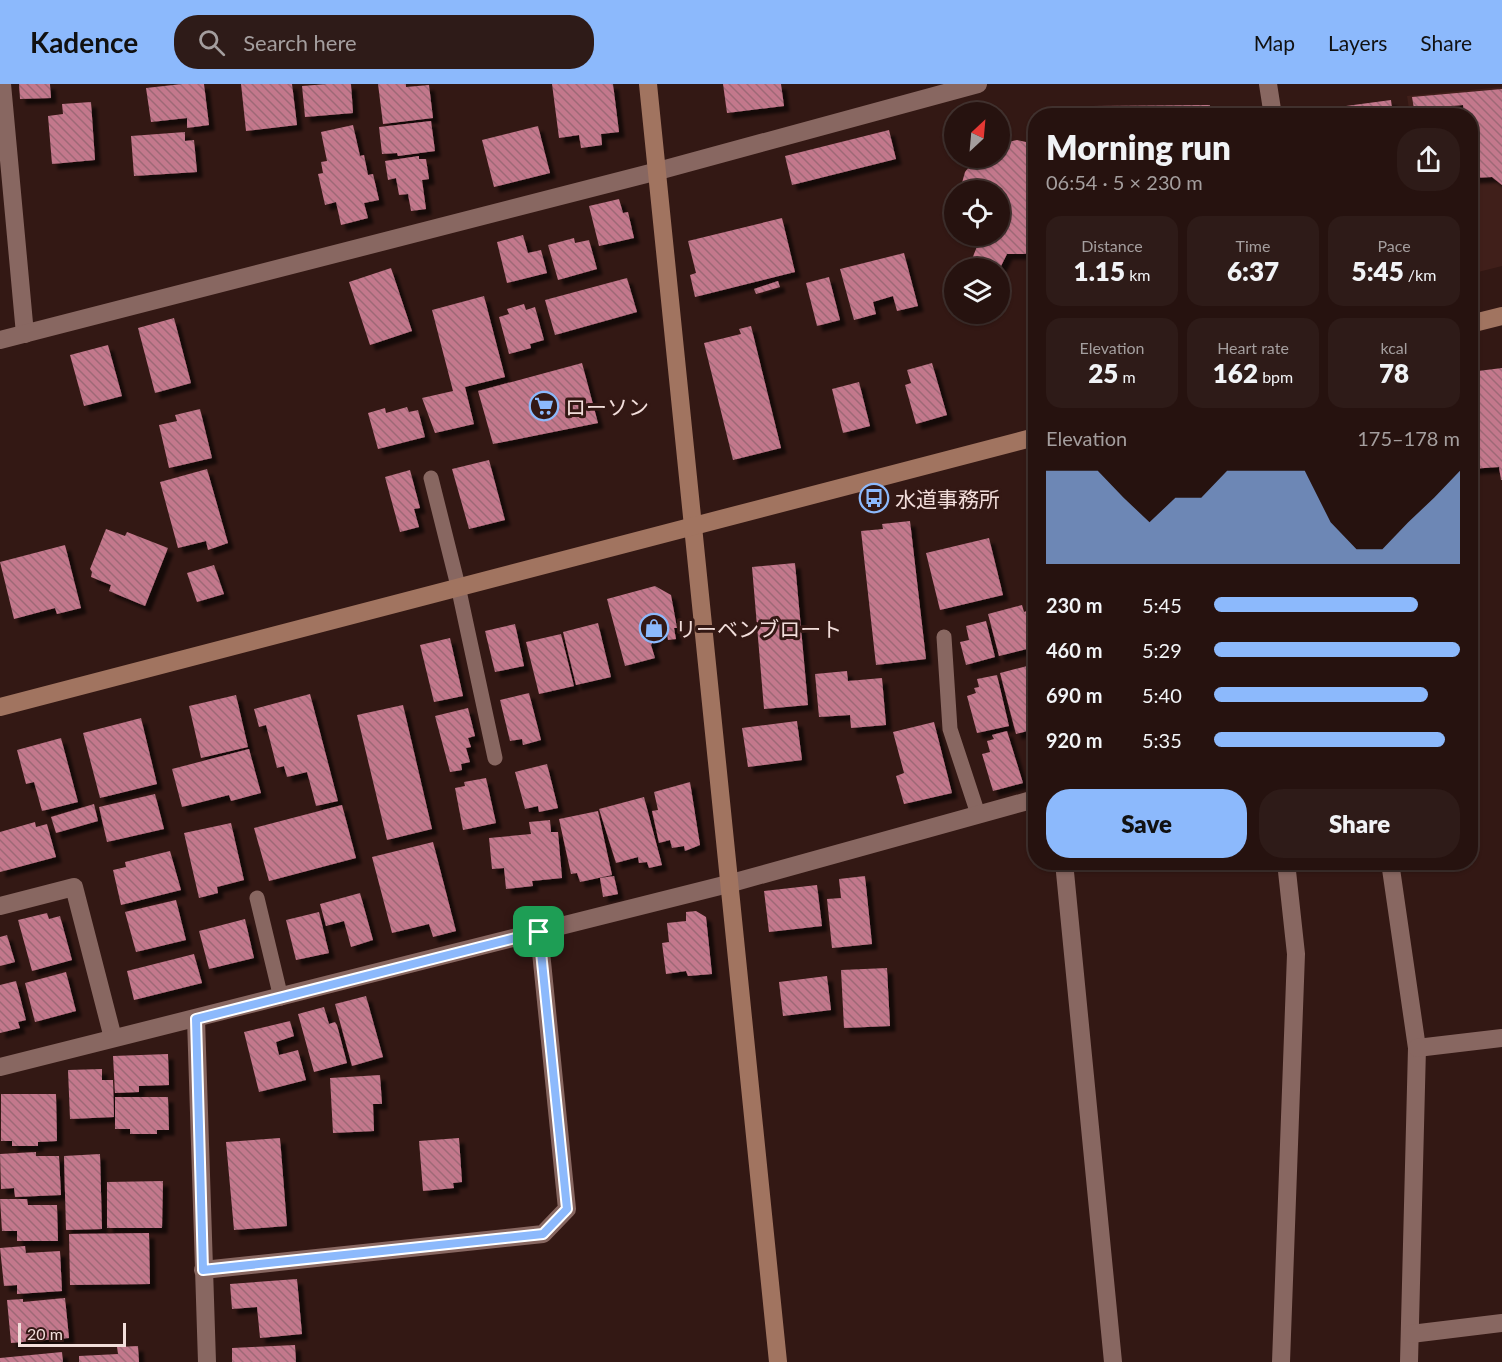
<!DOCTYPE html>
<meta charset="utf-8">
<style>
:root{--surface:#26120f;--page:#2e1b18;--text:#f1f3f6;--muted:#a49e9e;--line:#42322f;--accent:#8cb9fc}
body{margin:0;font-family:Lato,"Noto Sans JP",sans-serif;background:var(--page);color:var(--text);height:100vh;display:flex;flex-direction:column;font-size:22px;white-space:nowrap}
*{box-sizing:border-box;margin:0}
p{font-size:20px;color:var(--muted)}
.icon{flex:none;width:33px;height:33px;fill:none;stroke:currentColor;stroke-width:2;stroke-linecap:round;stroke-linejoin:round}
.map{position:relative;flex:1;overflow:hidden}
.drawer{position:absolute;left:1028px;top:24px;width:450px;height:762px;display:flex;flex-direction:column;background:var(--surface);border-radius:24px;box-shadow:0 2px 4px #0004,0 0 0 2px var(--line)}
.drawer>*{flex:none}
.needle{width:39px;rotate:26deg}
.fabs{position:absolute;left:944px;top:18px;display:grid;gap:12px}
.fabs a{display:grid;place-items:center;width:66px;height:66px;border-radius:50%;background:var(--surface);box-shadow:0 2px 4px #0004,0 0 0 2px var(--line);font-size:30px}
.scale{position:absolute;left:18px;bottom:15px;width:108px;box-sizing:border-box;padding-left:6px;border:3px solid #f2dedb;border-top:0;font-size:16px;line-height:21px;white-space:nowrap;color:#f2dedb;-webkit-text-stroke:4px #331814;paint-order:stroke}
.pin{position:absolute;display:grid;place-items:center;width:51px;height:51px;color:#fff;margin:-26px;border-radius:12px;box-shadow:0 3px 9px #0006}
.round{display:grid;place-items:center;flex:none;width:63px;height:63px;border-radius:24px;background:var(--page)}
.headline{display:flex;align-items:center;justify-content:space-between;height:102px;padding:0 18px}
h1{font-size:33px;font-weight:800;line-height:45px}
.figures{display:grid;grid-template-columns:repeat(3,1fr);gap:9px;height:102px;padding:6px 18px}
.figures div{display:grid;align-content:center;border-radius:15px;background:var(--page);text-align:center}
.figures b{font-size:26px;font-weight:800}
.figures small{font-size:16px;font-weight:400}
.figures p{font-size:16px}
.chart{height:168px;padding:12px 18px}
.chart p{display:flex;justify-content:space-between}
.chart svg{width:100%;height:108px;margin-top:6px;fill:var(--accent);opacity:.7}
.cta{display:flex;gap:12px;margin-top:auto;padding:12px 18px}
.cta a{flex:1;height:69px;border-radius:24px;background:var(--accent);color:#111;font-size:24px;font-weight:800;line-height:69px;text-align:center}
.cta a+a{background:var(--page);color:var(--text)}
ul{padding:0 18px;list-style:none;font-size:20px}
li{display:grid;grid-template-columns:96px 72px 1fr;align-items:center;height:45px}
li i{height:15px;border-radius:8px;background:var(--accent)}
header{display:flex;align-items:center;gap:36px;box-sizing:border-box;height:84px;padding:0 30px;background:var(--accent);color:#111}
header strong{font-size:28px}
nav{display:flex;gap:33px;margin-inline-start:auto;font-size:21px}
.search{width:420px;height:54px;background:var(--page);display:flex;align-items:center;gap:15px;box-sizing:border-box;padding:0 21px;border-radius:24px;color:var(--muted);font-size:22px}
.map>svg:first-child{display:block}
.built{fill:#401f1a}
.building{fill:url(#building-back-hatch);filter:url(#shadow)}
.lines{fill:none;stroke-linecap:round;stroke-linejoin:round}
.lane{stroke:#886761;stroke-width:15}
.street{stroke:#886761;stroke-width:18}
.secondary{stroke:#a17460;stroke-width:18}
.route-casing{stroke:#fff;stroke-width:12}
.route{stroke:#8cb9fc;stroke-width:8}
.labels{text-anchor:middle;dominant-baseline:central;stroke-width:6;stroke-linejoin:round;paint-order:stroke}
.poi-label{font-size:21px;fill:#f2dedb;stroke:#331814;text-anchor:start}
</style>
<header>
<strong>Kadence</strong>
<div class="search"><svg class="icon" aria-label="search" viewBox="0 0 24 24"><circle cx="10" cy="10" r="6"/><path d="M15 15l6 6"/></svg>Search here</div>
<nav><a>Map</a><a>Layers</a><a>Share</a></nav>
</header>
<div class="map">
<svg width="1502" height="1278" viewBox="0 0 1502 1278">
<defs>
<pattern id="building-back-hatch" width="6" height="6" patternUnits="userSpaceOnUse" patternTransform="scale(1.5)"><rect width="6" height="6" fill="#c3788c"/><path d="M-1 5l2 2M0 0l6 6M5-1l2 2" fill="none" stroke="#9e6876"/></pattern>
<filter id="shadow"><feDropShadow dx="5.5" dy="5.5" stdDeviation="1.5" flood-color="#0009"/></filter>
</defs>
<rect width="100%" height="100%" fill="#331814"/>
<polygon class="built" points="1502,3 1502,182 1470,190 1470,32 1410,31 1407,12"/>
<g class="building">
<polygon points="19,0 50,0 51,14 20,15"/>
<polygon points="182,0 204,0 209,41 187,44 187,34 151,38 146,4"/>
<polygon points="241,0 292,0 297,41 246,47"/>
<polygon points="327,0 351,0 353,29 305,33 302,2"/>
<polygon points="378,0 406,0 406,3 429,1 433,34 383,40"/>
<polygon points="552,0 613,0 619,48 601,50 602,61 581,64 579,51 559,54"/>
<polygon points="723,0 781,0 784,22 727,29"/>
<polygon points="1502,5 1502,101 1492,93 1473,94 1470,80 1470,32 1464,32 1463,21 1414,25 1412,13"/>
<polygon points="1391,16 1392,24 1405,22 1406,32 1347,32 1346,22"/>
<polygon points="91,18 95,76 52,80 48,32 63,30 62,20"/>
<polygon points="1210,21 1210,32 1094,32 1093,22"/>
<polygon points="431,37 435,67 398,72 397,69 382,70 379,43"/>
<polygon points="353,41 360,72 364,71 368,91 373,90 379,116 364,119 368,134 341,141 336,118 325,121 318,90 323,89 321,78 327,77 321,48"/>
<polygon points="538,42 550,89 494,103 482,56"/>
<polygon points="889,46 896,75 792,101 785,72"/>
<polygon points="185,48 185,57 194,56 197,88 134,92 131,52"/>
<polygon points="1017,56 1035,60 1035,167 1025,170 1007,170 1000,184 981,184 970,180 980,155 977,152 999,152 999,106 960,106 965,88 976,74 999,74 999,60"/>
<polygon points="419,72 419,75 426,75 429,95 422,96 426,125 411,127 408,110 399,111 396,94 388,96 385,77"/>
<polygon points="619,115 623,129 628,128 634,154 599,162 589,122"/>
<polygon points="782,134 795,188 695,213 690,191 696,189 688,157"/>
<polygon points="523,151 528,169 541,166 547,189 507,199 497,158"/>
<polygon points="574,154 575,159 589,156 597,185 558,196 548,161"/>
<polygon points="904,169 918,222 897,227 893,212 873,218 876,230 854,236 840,185"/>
<polygon points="391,184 412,247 370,261 349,198"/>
<polygon points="829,193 840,236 817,242 806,199"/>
<polygon points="627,194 637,228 555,251 545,216"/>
<polygon points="778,197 780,203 756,210 754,205"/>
<polygon points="484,212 505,293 465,303 474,340 435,349 422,314 453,307 432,226"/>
<polygon points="524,220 526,226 535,223 544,256 530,260 531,264 509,270 499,233 509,230 507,225"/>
<polygon points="174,234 191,299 155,309 138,244"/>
<polygon points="751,242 781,364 733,376 704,259 741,250 739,245"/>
<polygon points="108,261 122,312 84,322 70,271"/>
<polygon points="582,279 598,339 493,360 478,307"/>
<polygon points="932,279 947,331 916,340 905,301 911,299 907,286"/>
<polygon points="1502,284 1502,396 1501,396 1499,383 1470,385 1470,288"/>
<polygon points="859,298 870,342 843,349 832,305"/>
<polygon points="407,323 409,328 418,326 425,353 378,365 368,329 385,324 386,329"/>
<polygon points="200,325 212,374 169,384 159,341 177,337 175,331"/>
<polygon points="489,376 505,436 469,445 452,385"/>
<polygon points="207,385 228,459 208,466 206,457 178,464 160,398"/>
<polygon points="410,386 420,424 414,425 419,443 400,448 385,393"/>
<polygon points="910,437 926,575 876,581 861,447 883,445 882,440"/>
<polygon points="106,445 125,452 127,448 168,464 145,522 109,507 111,501 91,493 92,488 90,485"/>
<polygon points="989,454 1003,511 940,526 926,469"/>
<polygon points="65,461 81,524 57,530 55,524 14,535 0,478"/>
<polygon points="795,479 808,621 764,625 752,483"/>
<polygon points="214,481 224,510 197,518 187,489"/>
<polygon points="655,502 671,511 677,544 674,544 676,555 668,556 667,548 656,551 651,561 655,574 625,582 607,515"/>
<polygon points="1022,521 1024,528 1033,525 1035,563 999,572 988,530"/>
<polygon points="986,537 995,573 966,581 960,558 969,556 966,542"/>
<polygon points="598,539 611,593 576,601 563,548"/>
<polygon points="515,540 524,582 495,588 485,547"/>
<polygon points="561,550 574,602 539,610 526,558"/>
<polygon points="450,554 463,612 434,618 420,561"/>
<polygon points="1035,580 1035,645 1016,650 1000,589"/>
<polygon points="847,587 848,597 882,594 886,641 851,644 850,631 819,633 815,590"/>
<polygon points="997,591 1009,642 977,649 967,612 976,609 974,604 979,603 977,595"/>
<polygon points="529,609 541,656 523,661 522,655 510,657 500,616"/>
<polygon points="310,610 338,717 316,722 307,688 287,693 284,682 277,684 266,641 259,643 254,625"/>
<polygon points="236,611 248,663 201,674 189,622"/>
<polygon points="403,621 432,745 387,756 357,631"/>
<polygon points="468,624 475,652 468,654 471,663 466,664 470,678 461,680 462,686 450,688 435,632"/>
<polygon points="141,634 157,700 100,714 83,649"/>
<polygon points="797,637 802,676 748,683 742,644"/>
<polygon points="934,638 952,709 904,720 896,692 904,689 893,648"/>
<polygon points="1007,647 1023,699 993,707 982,670 990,668 987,657 994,655 992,651"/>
<polygon points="61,654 78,718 42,727 34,698 26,700 17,666"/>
<polygon points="249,665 261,709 231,717 229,711 182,723 172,685"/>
<polygon points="547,680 558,724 539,728 538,722 525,725 515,688"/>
<polygon points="486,694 496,739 463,746 455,704 465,702 464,698"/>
<polygon points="690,698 700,761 685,767 684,762 672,764 670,756 659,759 652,727 658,726 654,708"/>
<polygon points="155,710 164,745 107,758 99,723"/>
<polygon points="644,713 662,781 649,784 647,778 639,779 638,773 616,779 599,725"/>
<polygon points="94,720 98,737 56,749 51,733"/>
<polygon points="342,721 356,774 269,797 254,744"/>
<polygon points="598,727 612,791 580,798 577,789 571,790 559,735"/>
<polygon points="550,736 551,748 558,748 562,794 532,797 533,802 506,805 504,784 492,785 489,754 531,750 529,738"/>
<polygon points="35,738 36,743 47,740 56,773 0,788 0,748"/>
<polygon points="231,739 244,796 217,803 218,809 199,814 184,749"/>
<polygon points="433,758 456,847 433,853 429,840 392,849 372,773"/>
<polygon points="170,767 181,806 121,821 113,786 126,783 125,778"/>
<polygon points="614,792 618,810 603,813 600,794"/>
<polygon points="865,792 872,860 832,864 827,815 841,814 839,795"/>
<polygon points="817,801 822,842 769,848 764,807"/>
<polygon points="360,809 373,856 351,863 344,837 326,842 320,820"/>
<polygon points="176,816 186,856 136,868 125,828"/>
<polygon points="696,827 706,833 712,890 688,892 686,887 666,890 662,859 669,858 667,839 686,837 686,828"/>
<polygon points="319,828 329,869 296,876 286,836"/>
<polygon points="47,829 49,835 60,832 72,876 32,887 18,836"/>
<polygon points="245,835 254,874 209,885 199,847"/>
<polygon points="7,851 15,878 0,882 0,853"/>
<polygon points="194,870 202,899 134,916 127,887"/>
<polygon points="887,884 890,942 844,944 841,886"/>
<polygon points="66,888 76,927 35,938 25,899"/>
<polygon points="827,892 831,926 783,932 779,898"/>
<polygon points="16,897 26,936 18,938 20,944 0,949 0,901"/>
<polygon points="366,912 383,973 352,982 335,920"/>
<polygon points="324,923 329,940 335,938 337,941 347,979 314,988 298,930"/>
<polygon points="290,937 294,952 276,958 279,971 298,966 306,996 259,1008 244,948"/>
<polygon points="168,970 169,1001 139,1002 139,1008 115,1009 113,972"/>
<polygon points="102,985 102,996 113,996 114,1033 70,1035 68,986"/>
<polygon points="380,991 382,1020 373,1020 374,1047 333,1049 330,994"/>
<polygon points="1,1010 56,1010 57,1057 38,1058 38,1062 12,1062 12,1057 1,1057"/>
<polygon points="115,1013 168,1013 169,1046 157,1046 157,1050 130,1050 130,1045 115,1045"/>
<polygon points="280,1054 287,1142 234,1146 226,1058"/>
<polygon points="459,1054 462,1098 453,1099 454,1104 423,1107 419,1057"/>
<polygon points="36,1068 36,1072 59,1072 61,1111 15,1113 14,1104 1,1105 0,1070"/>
<polygon points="100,1070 102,1145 66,1146 64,1072"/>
<polygon points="163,1097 162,1144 107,1144 107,1098"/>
<polygon points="0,1115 27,1115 28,1121 57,1121 58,1157 17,1157 17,1147 2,1147"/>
<polygon points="149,1149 150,1200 70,1201 69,1150"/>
<polygon points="25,1162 26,1169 60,1167 62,1207 17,1210 17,1201 4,1202 0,1164"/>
<polygon points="297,1195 302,1250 260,1254 257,1223 232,1225 230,1200"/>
<polygon points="65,1214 69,1254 11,1259 7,1216 23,1215 23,1218"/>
<polygon points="295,1261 296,1278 232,1278 232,1264"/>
<polygon points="138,1262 139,1278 79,1278 79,1272 118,1270 117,1263"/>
<polygon points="62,1268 63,1278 0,1278 0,1274"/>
</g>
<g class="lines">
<g class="lane">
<polyline points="431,394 458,502 495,674"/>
<polyline points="944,553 950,645 978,730"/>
<polyline points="257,814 281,914"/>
</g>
<g class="street">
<polyline points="2,0 25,250"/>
<polyline points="1268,0 1273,32"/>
<polyline points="0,256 658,87 978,0"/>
<polyline points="1064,778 1113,1278"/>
<polyline points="1390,778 1417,964 1409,1278"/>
<polyline points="0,822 74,803 113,954"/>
<polyline points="196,935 207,1278"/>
<polyline points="1417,964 1502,954"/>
<polyline points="0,983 728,800 1035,715"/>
<polyline points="203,1186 543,1150 567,1125 539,848"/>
<polyline points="1411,1250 1502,1239"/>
<polyline points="1281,1278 1296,870 1286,778"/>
</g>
<g class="secondary">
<polyline points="648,0 778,1278"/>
<polyline points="1470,240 1502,232"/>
<polyline points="0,623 1035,353"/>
</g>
</g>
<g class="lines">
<g class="route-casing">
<polygon id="route" points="539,848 567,1125 543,1150 203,1186 196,935"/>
</g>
<use href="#route" class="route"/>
</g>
<defs>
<g id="supermarket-ring" transform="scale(1.5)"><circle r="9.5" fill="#331814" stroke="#8cb9fc" stroke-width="1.5"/><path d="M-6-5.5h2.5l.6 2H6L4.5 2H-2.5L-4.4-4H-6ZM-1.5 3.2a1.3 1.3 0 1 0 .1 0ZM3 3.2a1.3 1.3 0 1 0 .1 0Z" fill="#8cb9fc"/></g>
<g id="bus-ring" transform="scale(1.5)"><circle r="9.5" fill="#331814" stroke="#8cb9fc" stroke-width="1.5"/><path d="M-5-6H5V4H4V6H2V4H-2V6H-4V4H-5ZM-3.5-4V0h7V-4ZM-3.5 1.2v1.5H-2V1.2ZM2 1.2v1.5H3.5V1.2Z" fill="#8cb9fc"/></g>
<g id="shop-ring" transform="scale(1.5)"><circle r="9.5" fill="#331814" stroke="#8cb9fc" stroke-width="1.5"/><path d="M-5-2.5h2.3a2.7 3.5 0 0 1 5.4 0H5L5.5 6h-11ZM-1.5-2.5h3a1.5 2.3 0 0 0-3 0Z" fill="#8cb9fc"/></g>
</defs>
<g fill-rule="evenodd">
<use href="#supermarket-ring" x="544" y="322"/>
<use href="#bus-ring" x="874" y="414"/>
<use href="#shop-ring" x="654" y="544"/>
</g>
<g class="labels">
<g class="poi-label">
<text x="565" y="322">ローソン</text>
<text x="895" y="414">水道事務所</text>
<text x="675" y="544">リーベンブロート</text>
</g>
</g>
</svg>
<div class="fabs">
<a><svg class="needle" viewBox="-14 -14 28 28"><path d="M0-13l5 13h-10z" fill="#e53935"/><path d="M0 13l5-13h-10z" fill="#a49e9e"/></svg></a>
<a><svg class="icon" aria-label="locate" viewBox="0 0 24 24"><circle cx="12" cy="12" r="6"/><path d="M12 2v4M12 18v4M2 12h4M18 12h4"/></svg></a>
<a><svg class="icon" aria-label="layers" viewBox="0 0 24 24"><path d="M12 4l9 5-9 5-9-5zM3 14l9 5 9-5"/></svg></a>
</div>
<div class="scale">20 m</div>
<div class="pin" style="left:539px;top:848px;background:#1e9e55"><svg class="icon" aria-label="arrive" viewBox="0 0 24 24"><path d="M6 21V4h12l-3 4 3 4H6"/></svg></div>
<section class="drawer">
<div class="headline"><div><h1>Morning run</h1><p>06:54 · 5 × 230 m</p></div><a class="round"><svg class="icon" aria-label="share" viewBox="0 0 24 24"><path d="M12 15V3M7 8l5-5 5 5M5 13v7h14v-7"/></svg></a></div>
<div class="figures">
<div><p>Distance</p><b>1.15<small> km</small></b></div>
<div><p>Time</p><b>6:37</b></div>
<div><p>Pace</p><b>5:45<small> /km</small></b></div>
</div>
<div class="figures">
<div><p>Elevation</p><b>25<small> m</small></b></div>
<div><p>Heart rate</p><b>162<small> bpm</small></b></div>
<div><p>kcal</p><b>78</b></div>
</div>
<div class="chart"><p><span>Elevation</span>175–178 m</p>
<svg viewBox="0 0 160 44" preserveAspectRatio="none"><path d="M0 44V6L10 6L20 6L30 17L40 27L50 17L60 17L70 6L80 6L90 6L100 6L110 27L120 38L130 38L140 27L150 17L160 6V44z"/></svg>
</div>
<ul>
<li><b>230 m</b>5:45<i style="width:83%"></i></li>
<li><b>460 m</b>5:29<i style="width:100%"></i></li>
<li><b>690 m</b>5:40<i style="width:87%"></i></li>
<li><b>920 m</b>5:35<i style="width:94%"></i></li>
</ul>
<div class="cta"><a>Save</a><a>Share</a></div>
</section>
</div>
